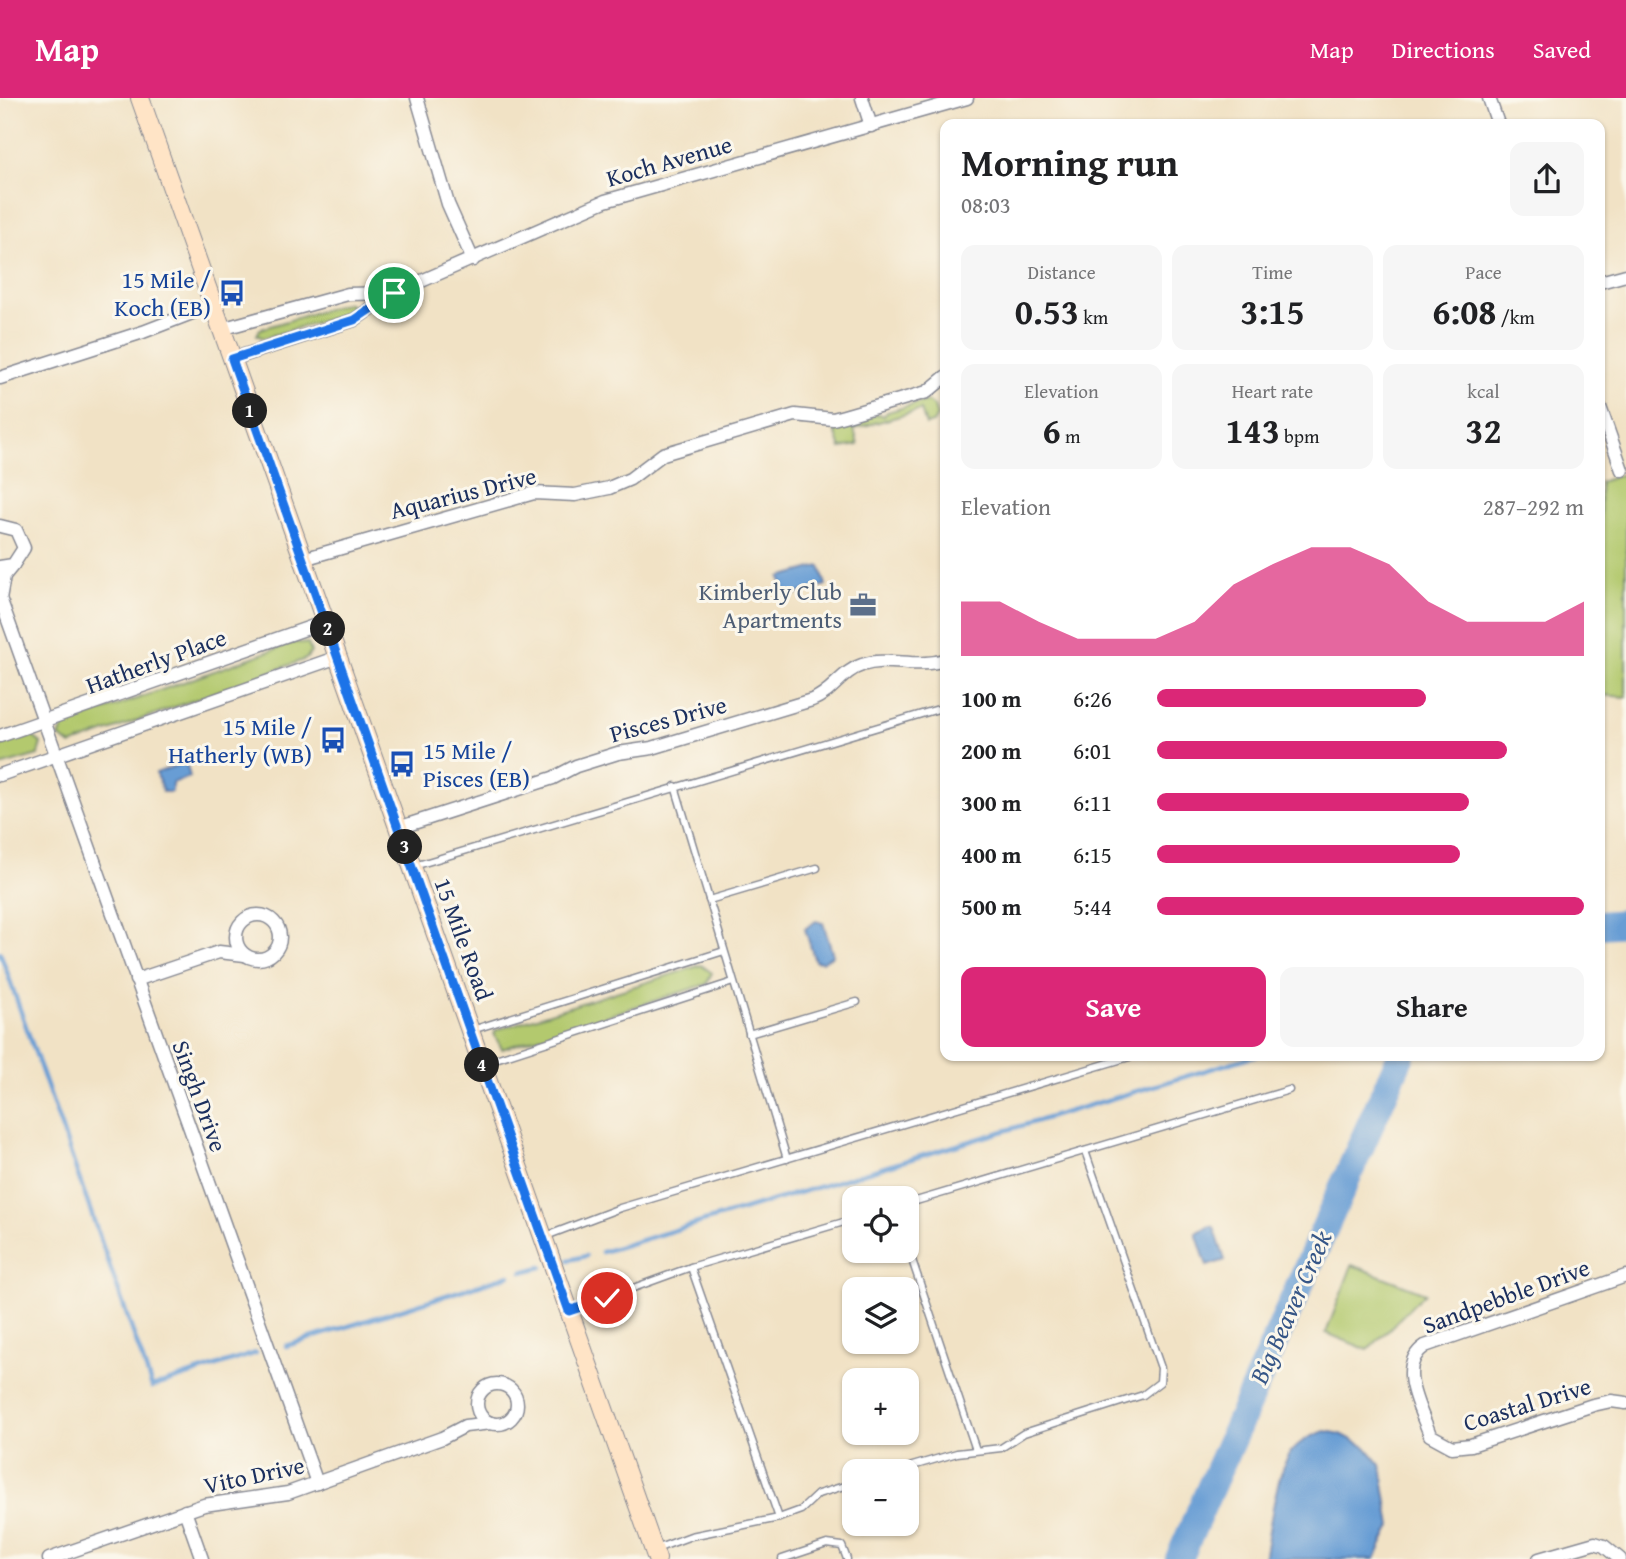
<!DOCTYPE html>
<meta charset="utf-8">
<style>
:root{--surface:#fff;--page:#f6f6f6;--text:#202124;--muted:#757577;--accent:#db2777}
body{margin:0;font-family:"Gentium Book Plus",serif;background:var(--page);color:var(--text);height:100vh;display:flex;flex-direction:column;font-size:26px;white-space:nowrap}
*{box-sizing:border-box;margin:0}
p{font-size:23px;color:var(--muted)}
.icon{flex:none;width:38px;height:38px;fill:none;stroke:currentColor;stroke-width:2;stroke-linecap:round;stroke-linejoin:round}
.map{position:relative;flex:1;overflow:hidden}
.panel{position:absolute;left:940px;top:21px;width:665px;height:942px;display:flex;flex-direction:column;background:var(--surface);border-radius:14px;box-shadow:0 2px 5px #0004}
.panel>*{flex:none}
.fabs{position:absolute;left:842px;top:1088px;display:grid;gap:14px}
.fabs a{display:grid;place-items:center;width:77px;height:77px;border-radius:14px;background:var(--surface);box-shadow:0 2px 5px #0004;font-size:35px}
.pin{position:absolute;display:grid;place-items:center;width:60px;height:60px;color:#fff;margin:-30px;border:4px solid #fff;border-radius:50%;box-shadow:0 2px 7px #0007}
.km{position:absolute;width:35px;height:35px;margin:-18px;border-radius:50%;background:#222;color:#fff;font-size:19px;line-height:35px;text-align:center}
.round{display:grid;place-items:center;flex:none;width:74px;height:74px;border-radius:14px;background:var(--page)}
.summary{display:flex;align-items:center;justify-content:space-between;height:119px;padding:0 21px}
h1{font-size:38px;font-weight:700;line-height:52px}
.figures{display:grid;grid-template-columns:repeat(3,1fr);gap:10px;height:119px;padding:7px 21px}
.figures div{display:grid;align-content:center;border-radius:14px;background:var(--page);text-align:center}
.figures b{font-size:35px;font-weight:700}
.figures small{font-size:19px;font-weight:400}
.figures p{font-size:19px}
.chart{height:196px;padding:14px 21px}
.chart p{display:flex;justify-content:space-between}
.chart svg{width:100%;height:126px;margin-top:7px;fill:var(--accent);opacity:.7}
.primary-button{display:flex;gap:14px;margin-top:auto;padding:14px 21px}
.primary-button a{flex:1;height:80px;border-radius:14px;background:var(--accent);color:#fff;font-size:28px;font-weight:700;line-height:80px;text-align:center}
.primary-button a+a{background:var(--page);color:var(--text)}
ul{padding:0 21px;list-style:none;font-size:23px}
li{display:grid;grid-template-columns:112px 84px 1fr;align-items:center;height:52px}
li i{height:18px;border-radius:9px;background:var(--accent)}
header{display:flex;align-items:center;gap:42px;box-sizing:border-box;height:98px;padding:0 35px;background:var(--accent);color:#fff}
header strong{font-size:33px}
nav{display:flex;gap:38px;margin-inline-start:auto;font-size:24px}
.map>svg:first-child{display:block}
.green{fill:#b3c96e;stroke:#677c66;stroke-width:2}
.water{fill:#689dd4;stroke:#426699;stroke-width:2}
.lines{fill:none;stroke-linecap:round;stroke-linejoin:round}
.stream{stroke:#689dd4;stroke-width:4.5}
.river{stroke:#689dd4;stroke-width:28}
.service-casing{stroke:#868892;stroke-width:9}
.minor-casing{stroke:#868892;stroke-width:15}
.secondary-casing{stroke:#868892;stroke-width:20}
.service{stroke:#fff;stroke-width:6}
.minor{stroke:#fff;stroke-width:12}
.secondary{stroke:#ffe4c6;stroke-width:18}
.route-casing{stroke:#fff;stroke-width:14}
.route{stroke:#1a73e8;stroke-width:9}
.labels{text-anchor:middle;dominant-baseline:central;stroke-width:6;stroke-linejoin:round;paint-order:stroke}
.street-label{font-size:24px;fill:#1b2f5e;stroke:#fbf7ec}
.transit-label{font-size:24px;fill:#164399;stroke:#fbf7ec;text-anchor:end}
.service-label{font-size:24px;fill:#4e5e75;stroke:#fbf7ec;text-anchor:end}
.water-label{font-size:26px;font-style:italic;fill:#365687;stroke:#fbf7ec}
</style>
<header>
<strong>Map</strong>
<nav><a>Map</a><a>Directions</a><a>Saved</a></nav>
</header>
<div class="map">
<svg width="1626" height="1461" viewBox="0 0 1626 1461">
<rect width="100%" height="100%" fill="#fbf7ec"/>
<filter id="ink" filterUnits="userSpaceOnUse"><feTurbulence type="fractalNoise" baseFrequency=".0143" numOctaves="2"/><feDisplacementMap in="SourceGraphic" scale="14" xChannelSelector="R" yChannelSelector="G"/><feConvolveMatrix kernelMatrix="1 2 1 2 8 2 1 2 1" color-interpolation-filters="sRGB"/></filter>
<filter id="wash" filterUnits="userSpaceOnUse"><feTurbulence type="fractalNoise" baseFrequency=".00686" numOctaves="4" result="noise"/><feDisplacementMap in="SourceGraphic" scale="28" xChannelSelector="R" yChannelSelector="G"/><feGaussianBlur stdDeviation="1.57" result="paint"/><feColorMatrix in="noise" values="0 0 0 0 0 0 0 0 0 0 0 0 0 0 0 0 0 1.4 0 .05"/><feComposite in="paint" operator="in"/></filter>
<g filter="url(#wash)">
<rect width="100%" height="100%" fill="#f1e2c5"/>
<g class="green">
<polygon points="347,205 353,209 350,215 263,240 257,237 260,231"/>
<polygon points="926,303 934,308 937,318 933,325 926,327 921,312 854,331 858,347 841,350 834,331 838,328 879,316 884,318 887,314"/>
<polygon points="1626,375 1626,599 1600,597 1600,384"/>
<polygon points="295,544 308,546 311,554 306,561 71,647 59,639 64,627"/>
<polygon points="32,638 41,645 38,657 0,668 0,647"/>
<polygon points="701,867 712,875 707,886 502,951 494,936 496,932"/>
<polygon points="1352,1167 1425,1195 1368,1252 1326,1235"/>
</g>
<g class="water">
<polygon points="820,468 826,487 786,499 780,479"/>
<polygon points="186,664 190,679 172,685 172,694 163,694 156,675"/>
<polygon points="816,823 823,825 833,857 822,864 815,863 805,831"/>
<polygon points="1210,1128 1214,1129 1225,1162 1207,1168 1196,1135"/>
<path d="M1325 1333 1341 1336 1366 1349 1381 1367 1391 1428 1375 1461H1264C1269 1437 1276 1371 1292 1353 1301 1342 1312 1338 1325 1333Z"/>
</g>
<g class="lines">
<g class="stream">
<polyline points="0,854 152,1289 256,1255"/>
<polyline points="602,1154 1257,957"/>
<polyline points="569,1162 586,1158"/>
<polyline points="522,1174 542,1169"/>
<polyline points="286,1248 510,1177"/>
</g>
<g class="river">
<polyline points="1600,827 1626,825"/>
<polyline points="1179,1461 1401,957"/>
</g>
</g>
</g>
<g filter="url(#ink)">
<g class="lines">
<g class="service-casing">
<g id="service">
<polyline points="675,688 787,1061"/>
<polyline points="414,768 945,609"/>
<polyline points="709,802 817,770"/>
<polyline points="472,932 724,853"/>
<polyline points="749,936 857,904"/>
<polyline points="483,965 733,884"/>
<polyline points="906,1106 1289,992"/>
<polyline points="546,1138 620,1110 1136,957"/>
<polyline points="906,1144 976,1352"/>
<polyline points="691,1169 779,1420"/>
<polyline points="570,1213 691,1169 854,1121"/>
<polyline points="892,1374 957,1355 1001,1350 1024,1335 1143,1297 1160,1284 1161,1270 1085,1053"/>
<polyline points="656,1451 691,1438 779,1420 801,1412 818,1396 854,1385"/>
<polyline points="782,1461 827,1446 842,1448 847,1461"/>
</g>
</g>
<g class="minor-casing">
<g id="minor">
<polyline points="417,0 448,106 473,162"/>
<polyline points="862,0 871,28"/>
<polyline points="1489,0 1498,26"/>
<polyline points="1600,184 1626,177"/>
<polyline points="221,231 348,196 394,195"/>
<polyline points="232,261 354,222 394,195 605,103 967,0"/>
<polyline points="0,280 143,234 213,207"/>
<polyline points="1600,309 1622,372"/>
<polyline points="0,428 16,432 24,450 13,467 0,469"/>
<polyline points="303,461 534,395 575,397 609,390 630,381 663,356 795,317 833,321 844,318 927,294 945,279"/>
<polyline points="0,500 317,1385"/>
<polyline points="0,501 4,478 13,467"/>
<polyline points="0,638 325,524"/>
<polyline points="0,677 338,559"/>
<path d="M398 730 553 680 576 668 618 655 652 650 812 602C832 595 842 573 862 567 888 558 915 571 945 562"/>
<circle cx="258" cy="839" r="22"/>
<polyline points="136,882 219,854 245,857"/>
<path d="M1626 1178 1425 1248C1395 1268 1421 1311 1430 1337L1452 1349 1471 1347 1593 1307 1611 1303 1626 1305"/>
<circle cx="497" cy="1306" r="20"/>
<polyline points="185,1413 202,1461"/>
<polyline points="49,1461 204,1407 288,1395 442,1340 465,1328 491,1325"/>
<polyline points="1539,1461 1595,1445 1604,1448 1620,1461"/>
</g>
</g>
<g class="secondary-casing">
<polyline id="secondary" points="140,0 657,1461"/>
</g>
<use href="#service" class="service"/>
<use href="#minor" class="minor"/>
<use href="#secondary" class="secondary"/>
</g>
</g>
<g class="lines" filter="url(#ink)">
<g class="route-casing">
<polyline id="route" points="394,195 354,222 232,261 569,1213 607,1200"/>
</g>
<use href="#route" class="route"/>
</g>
<defs>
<g id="bus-bare" transform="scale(2.1)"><path d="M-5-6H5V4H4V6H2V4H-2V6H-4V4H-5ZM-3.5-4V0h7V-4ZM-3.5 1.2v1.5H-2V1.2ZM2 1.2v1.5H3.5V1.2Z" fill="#1a4fb4" stroke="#fbf7ec" stroke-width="2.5" paint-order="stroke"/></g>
<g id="office-bare" transform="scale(2.1)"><path d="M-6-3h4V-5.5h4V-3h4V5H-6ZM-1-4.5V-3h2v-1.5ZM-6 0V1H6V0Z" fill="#5c6f8a" stroke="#fbf7ec" stroke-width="2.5" paint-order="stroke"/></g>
</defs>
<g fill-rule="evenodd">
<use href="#bus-bare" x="232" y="195"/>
<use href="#office-bare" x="863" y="507"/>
<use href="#bus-bare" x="333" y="642"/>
<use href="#bus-bare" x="402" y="666"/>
</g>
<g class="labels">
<g class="street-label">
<text transform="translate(669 63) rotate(-16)">Koch Avenue</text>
<text transform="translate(463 395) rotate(-14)">Aquarius Drive</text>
<text transform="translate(156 563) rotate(-20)">Hatherly Place</text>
<text transform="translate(668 621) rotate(-15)">Pisces Drive</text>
<text transform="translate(464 841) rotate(70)">15 Mile Road</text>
<text transform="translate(200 998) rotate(70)">Singh Drive</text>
<text transform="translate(1506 1198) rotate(-20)">Sandpebble Drive</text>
<text transform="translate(1527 1306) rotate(-17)">Coastal Drive</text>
<text transform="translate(254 1377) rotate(-12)">Vito Drive</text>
</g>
<g class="transit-label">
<text x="211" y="181">15 Mile /<tspan x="211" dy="28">Koch (EB)</tspan></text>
<text x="312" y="628">15 Mile /<tspan x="312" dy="28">Hatherly (WB)</tspan></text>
<text x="423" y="652" text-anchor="start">15 Mile /<tspan x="423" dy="28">Pisces (EB)</tspan></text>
</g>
<g class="service-label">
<text x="842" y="493">Kimberly Club<tspan x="842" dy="28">Apartments</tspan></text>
</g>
<g class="water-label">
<text transform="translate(1290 1209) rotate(-66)">Big Beaver Creek</text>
</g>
</g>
</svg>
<div class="fabs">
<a><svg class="icon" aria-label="locate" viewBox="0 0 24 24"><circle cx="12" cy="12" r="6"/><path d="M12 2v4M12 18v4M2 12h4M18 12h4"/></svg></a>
<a><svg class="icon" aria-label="layers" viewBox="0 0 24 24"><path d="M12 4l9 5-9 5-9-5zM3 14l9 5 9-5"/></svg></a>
<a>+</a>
<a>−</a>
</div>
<div class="pin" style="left:394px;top:195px;background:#1e9e55"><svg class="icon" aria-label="arrive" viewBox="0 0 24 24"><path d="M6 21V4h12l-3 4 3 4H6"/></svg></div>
<div class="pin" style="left:607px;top:1200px;background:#d93025"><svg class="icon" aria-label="check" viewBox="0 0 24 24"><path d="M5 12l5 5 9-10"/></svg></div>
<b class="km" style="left:250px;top:313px">1</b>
<b class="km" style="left:328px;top:531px">2</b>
<b class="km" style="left:405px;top:749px">3</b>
<b class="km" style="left:482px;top:967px">4</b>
<section class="panel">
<div class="summary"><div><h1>Morning run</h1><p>08:03</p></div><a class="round"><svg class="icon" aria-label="share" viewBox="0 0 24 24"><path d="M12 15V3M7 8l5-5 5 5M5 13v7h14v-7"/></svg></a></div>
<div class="figures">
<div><p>Distance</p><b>0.53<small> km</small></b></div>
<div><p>Time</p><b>3:15</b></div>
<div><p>Pace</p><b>6:08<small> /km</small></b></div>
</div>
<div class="figures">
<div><p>Elevation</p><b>6<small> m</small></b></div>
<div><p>Heart rate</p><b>143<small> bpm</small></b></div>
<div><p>kcal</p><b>32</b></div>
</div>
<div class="chart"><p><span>Elevation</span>287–292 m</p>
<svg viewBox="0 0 160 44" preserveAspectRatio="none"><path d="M0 44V25L10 25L20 32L30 38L40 38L50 38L60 32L70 19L80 12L90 6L100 6L110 12L120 25L130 32L140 32L150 32L160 25V44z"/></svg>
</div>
<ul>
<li><b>100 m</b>6:26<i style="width:63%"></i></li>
<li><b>200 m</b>6:01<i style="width:82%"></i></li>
<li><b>300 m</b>6:11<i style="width:73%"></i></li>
<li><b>400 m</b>6:15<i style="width:71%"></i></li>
<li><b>500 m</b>5:44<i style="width:100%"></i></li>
</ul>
<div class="primary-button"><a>Save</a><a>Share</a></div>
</section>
</div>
